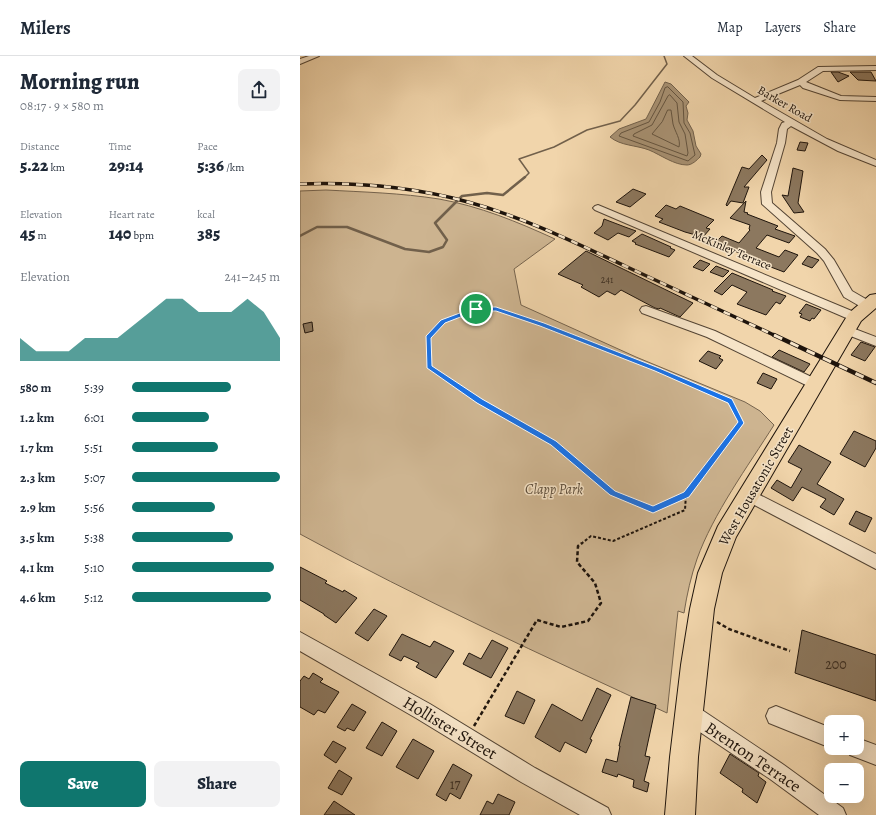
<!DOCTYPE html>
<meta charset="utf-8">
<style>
:root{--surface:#fff;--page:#f2f2f3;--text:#1f2937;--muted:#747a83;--line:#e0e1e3;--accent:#0f766e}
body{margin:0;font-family:Alegreya,serif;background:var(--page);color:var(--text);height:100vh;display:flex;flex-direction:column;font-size:15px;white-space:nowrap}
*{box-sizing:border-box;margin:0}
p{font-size:13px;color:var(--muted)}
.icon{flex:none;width:22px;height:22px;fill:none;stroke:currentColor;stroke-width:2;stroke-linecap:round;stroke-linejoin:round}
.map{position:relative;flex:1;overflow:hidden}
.details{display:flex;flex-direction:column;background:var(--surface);width:300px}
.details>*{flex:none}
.buttons{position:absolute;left:524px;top:659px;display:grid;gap:8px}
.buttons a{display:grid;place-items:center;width:40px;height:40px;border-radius:8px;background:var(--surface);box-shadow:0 4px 16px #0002;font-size:20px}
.pin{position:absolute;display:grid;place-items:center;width:34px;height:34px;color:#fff;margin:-17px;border:2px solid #fff;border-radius:50%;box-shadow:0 1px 4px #0007}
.round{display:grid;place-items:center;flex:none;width:42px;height:42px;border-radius:8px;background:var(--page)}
.overview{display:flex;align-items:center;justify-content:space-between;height:68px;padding:0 20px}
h1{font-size:22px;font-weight:800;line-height:30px}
.metrics{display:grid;grid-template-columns:repeat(3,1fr);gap:6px;height:68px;padding:4px 20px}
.metrics div{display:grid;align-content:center}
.metrics b{font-size:17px;font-weight:800}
.metrics small{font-size:11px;font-weight:400}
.metrics p{font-size:11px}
.chart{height:112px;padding:8px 20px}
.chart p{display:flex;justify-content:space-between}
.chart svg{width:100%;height:72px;margin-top:4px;fill:var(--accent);opacity:.7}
.primary-button{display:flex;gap:8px;margin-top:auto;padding:8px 20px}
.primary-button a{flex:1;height:46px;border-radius:8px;background:var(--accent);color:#fff;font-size:16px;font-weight:800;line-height:46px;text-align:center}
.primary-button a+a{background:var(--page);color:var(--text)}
ul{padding:0 20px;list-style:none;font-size:13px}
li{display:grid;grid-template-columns:64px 48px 1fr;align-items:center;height:30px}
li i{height:10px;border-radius:5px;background:var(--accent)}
header{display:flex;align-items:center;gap:24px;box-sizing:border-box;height:56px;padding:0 20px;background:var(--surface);border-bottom:1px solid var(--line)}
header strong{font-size:19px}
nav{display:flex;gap:22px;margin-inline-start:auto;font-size:14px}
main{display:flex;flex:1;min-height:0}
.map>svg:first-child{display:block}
.green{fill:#cdb490;stroke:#76644e}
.water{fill:#a99375;stroke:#71604b}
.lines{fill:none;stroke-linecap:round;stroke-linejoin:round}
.shore{stroke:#645440;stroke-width:1}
.stream-far1{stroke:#71604b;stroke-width:1.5}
.stream{stroke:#71604b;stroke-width:2.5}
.building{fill:#8c785f;stroke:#1e140c}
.minor-casing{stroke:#534434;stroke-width:2}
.highway-casing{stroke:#1e140c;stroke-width:2}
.path-far2{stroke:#1e140c;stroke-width:1.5;stroke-dasharray:2.5 1.5;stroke-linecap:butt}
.path-far1{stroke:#1e140c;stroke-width:2;stroke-dasharray:3 2;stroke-linecap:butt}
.path{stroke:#1e140c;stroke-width:2.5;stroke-dasharray:4 2.5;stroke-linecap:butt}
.minor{fill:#f6e4c8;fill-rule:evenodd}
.highway{fill:#f1d5ab;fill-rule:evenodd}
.rail-far1-casing{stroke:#1e140c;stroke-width:3.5}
.rail-casing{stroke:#1e140c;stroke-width:4.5}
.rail-far1{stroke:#f6e4c8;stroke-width:2.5;stroke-dasharray:7;stroke-linecap:butt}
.rail{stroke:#f6e4c8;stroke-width:3;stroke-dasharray:9;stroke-linecap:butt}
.route{fill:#1a73e8;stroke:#fff;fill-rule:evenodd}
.labels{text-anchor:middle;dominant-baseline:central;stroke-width:3;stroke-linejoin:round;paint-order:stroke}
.far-number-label{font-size:10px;fill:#3a2d21}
.far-street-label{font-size:12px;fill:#1e140c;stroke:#f6e4c8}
.street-label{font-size:14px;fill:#1e140c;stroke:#f6e4c8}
.park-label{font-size:14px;font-style:italic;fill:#5b4c3a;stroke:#f6e4c8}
.near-number-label{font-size:14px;fill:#3a2d21}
.near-street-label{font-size:17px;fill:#1e140c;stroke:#f6e4c8}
</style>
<header>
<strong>Milers</strong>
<nav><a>Map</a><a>Layers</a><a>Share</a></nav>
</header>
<main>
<section class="details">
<div class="overview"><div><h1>Morning run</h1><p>08:17 · 9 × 580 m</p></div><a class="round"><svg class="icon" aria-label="share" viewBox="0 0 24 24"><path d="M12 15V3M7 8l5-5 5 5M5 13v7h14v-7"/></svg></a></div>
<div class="metrics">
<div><p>Distance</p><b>5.22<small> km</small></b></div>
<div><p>Time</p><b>29:14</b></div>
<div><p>Pace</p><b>5:36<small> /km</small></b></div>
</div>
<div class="metrics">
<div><p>Elevation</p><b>45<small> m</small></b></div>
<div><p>Heart rate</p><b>140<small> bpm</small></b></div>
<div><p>kcal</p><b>385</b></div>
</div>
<div class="chart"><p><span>Elevation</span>241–245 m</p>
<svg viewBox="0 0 160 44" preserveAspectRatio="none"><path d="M0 44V30L10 38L20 38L30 38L40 30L50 30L60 30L70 22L80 14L90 6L100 6L110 14L120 14L130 14L140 6L150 14L160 30V44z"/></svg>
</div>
<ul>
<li><b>580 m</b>5:39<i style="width:67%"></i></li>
<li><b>1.2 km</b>6:01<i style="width:52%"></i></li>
<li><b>1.7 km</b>5:51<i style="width:58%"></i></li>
<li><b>2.3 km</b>5:07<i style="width:100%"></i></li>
<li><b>2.9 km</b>5:56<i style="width:56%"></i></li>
<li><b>3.5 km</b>5:38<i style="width:68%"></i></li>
<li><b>4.1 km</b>5:10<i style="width:96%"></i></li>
<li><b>4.6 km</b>5:12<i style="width:94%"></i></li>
</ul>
<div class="primary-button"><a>Save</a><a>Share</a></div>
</section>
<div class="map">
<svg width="576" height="759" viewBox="0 0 576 759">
<rect width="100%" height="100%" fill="#f1d5ab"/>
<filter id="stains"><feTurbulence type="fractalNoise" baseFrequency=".005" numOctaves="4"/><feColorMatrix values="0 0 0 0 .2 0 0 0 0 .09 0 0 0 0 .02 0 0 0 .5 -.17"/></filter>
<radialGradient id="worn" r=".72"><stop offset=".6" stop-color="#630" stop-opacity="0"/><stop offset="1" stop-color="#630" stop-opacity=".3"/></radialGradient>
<path class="green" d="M26 134C63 136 101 137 139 143 179 150 218 166 255 183L214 213 221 249 336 301 445 346 460 355 474 369C448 410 413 458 397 503 391 520 387 538 384 557L378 555 367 657C244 600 119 543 0 478V135Z"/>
<path class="water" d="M365 26 371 28 389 46 386 50 388 57 387 64 393 75 396 90 401 98 400 101C397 104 392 109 387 109 374 109 361 99 349 94 336 89 321 90 310 81L319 73 346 63Z"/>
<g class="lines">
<g class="shore">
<polygon points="368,31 383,46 384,67 390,77 395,99 388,105 319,80 321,77 349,66 360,46 365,32"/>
<polygon points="370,39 377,47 379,66 385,78 388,97 387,100 333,80 334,78 352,69 368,40"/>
<path d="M368 54H371C372 59 372 63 373 68 375 76 381 83 379 91L352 78 362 66Z"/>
</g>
<polyline class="stream-far1" points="224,122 229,117 219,103 254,91 287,74 320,65 335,49 367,8 364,0"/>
<polyline class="stream" points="0,180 17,171 47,171 105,193 129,196 143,191 147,184 135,167 162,140 187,137 203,139 225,121"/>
</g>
<g class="building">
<polygon points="531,16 538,16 549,20 538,26"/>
<polygon points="550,16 571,16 576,25 558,24"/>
<polygon points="500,86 508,87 505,95 497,94"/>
<polygon points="462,99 467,104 444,131 449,131 443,147 431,145 427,150 426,149 442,111 449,113"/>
<polygon points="493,112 503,115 498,147 504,156 494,157 482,139 488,140"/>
<polygon points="333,133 346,138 330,151 316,146"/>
<polygon points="446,145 444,156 448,157 447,158 478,170 475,173 495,180 489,187 467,179 456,192 479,201 485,194 498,199 484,216 455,205 457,203 414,188 422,180 439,187 450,174 449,173 450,169 430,162"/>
<polygon points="366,149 376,153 380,150 414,164 406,172 410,173 403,181 385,176 359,166 363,163 355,160"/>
<polygon points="304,163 325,171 336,175 329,181 318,177 308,184 294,177 302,170"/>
<polygon points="342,178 371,191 370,192 375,194 369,201 335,188 336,187 332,185"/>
<polygon points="286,195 323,213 393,247 380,261 360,252 359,253 355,252 321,234 315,239 307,235 299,241 281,231 283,229 258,218"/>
<polygon points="508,200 519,204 512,212 502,208"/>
<polygon points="400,204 410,208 403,215 393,211"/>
<polygon points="416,210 429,215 423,221 410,216"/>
<polygon points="432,217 473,234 472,235 486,240 480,248 476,246 466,259 437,248 447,236 432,229 422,239 414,235"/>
<polygon points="506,248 521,254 514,263 512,262 510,265 500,261 502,258 499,257"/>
<polygon points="12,266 13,275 5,277 3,268"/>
<polygon points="561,286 575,291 565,305 551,299"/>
<polygon points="479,294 510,308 504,316 472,301"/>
<polygon points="408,295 421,300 419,302 423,304 416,313 399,305"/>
<polygon points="463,317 477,323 471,333 457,327"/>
<polygon points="554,375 576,385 576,392 565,411 540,398"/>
<polygon points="499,389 531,406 517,428 544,443 534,459 520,451 526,443 502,431 493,445 471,432 477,424 491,432 502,413 488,406"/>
<polygon points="556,455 572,462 565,476 549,468"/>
<polygon points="0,511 27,525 25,527 43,536 44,534 57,542 36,567 24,559 24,558 0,544"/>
<polygon points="74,553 87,560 68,585 55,577"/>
<polygon points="502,574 576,599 576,645 495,617"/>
<polygon points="102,578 130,591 134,585 154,595 136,622 116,611 119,607 104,600 101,605 89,599"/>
<polygon points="192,584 208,592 191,622 163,608 169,597 181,603"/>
<polygon points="13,617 23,623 20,626 39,636 25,657 18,654 14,659 0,651 0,625 4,620 9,623"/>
<polygon points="297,632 311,639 290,683 292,684 286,697 265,686 260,696 235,681 252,648 282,665"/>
<polygon points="217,635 235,644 224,668 205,660"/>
<polygon points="331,641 356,649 345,700 350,701 344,725 349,727 347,736 333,731 334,724 318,718 317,721 302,716 306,703 317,706 320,690 319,690"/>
<polygon points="52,648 66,656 54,675 47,672 45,675 37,671"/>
<polygon points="82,666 97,675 82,700 66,692"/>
<polygon points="113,683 134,695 118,723 96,711"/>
<polygon points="33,685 46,692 36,707 24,699"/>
<polygon points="430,698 459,717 458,720 466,726 457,747 442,736 443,733 420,717"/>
<polygon points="153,708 172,719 160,743 150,737 146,745 136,739"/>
<polygon points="39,714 52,722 42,739 28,732"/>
<polygon points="198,738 215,746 209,759 180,759 187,745 193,748"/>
<polygon points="34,745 55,759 24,759"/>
</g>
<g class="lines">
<g class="minor-casing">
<g id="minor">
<polygon points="9,0 19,0 0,8 0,3"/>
<polygon points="384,0 392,0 417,19 455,42 498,24 518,11 576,10 576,14 523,15 506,26 541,40 576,41 576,45 540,44 503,32 500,29 461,45 527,83 576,104 576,110 538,95 491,70 487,73 485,87 471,136 472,147 525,193 534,204 552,235 571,246 573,249 571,252 563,252 544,241 524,205 517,197 462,148 461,136 477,87 479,73 482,67 485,66 412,22"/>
<polygon points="298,149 559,258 561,261 559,264 551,264 295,154 293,152 295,150"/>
<polygon points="346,250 415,275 520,325 522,328 520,331 515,333 510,331 407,281 342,257 340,254 342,251"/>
<polygon points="547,270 576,281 576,290 543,277 541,274 543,271"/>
<polygon points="448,433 576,498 576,513 443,443 440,439 443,435"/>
<polygon points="0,576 130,648 235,712 308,752 311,759 280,759 221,726 116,662 0,595"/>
<polygon points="389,647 396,650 484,709 543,752 546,759 519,759 470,723 382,664 379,657 382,650"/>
<polygon points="476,650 531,672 531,692 469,667 466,660 469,653"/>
<polygon points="557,682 576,689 576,709 550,699 547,692 557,692"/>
</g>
</g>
<g class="highway-casing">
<polygon id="highway" points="576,238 576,252 561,265 436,481 422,517 414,553 398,701 395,759 365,759 370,701 381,609 390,553 398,517 418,470 549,257 570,239"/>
</g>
<g class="path-far2">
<polyline points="176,253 196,253 273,280"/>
<polyline points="176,253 186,239"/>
<polyline points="130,280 143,266 176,253"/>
</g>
<g class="path-far1">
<polyline points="131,279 128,282 129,311 180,345 253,387 312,437 353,454 386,438 441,367 430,345 357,313 271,279"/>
<polyline points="281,488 291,480 313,485 385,454 386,438"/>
</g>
<g class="path">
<polyline points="417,566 429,573 490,595"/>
<polyline points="174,670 237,564 261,571 288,565 301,547 295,527 277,506 278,490 282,487"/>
</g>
<use href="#minor" class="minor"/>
<use href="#highway" class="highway"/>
<g class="rail-far1-casing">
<path id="rail-far1" d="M0 128C57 126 113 131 168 146 223 161 274 186 325 210 375 233 426 257 476 280"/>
</g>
<g class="rail-casing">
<polyline id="rail" points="474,279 576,327"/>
</g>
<use href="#rail-far1" class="rail-far1"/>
<use href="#rail" class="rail"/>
</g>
<path class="route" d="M176 251H196L244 267 359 312 432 343 444 367 389 441 353 457 310 439 251 389 177 347 127 312 126 280 141 264ZM176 255H196L240 270 355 315 428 347 438 366 384 436 353 450 315 435 256 385 182 343 132 310 131 282 145 267Z"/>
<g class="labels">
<g class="far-number-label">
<text x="307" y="223">241</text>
</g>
<g class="far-street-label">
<text transform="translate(485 48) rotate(30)">Barker Road</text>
<text transform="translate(432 194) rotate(23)">McKinley Terrace</text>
</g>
<g class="street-label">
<text transform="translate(456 430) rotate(-60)">West Housatonic Street</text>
</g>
<g class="park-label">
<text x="254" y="433">Clapp Park</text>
</g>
<g class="near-number-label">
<text x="536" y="608">200</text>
<text x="155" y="728">17</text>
</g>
<g class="near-street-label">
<text transform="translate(150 672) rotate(31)">Hollister Street</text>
<text transform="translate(453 701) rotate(34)">Brenton Terrace</text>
</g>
</g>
<rect width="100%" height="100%" filter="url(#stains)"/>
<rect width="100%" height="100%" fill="url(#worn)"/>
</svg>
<div class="buttons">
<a>+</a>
<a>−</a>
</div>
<div class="pin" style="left:176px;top:253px;background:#1e9e55"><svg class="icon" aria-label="arrive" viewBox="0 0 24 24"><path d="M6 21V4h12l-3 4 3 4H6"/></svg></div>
</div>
</main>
